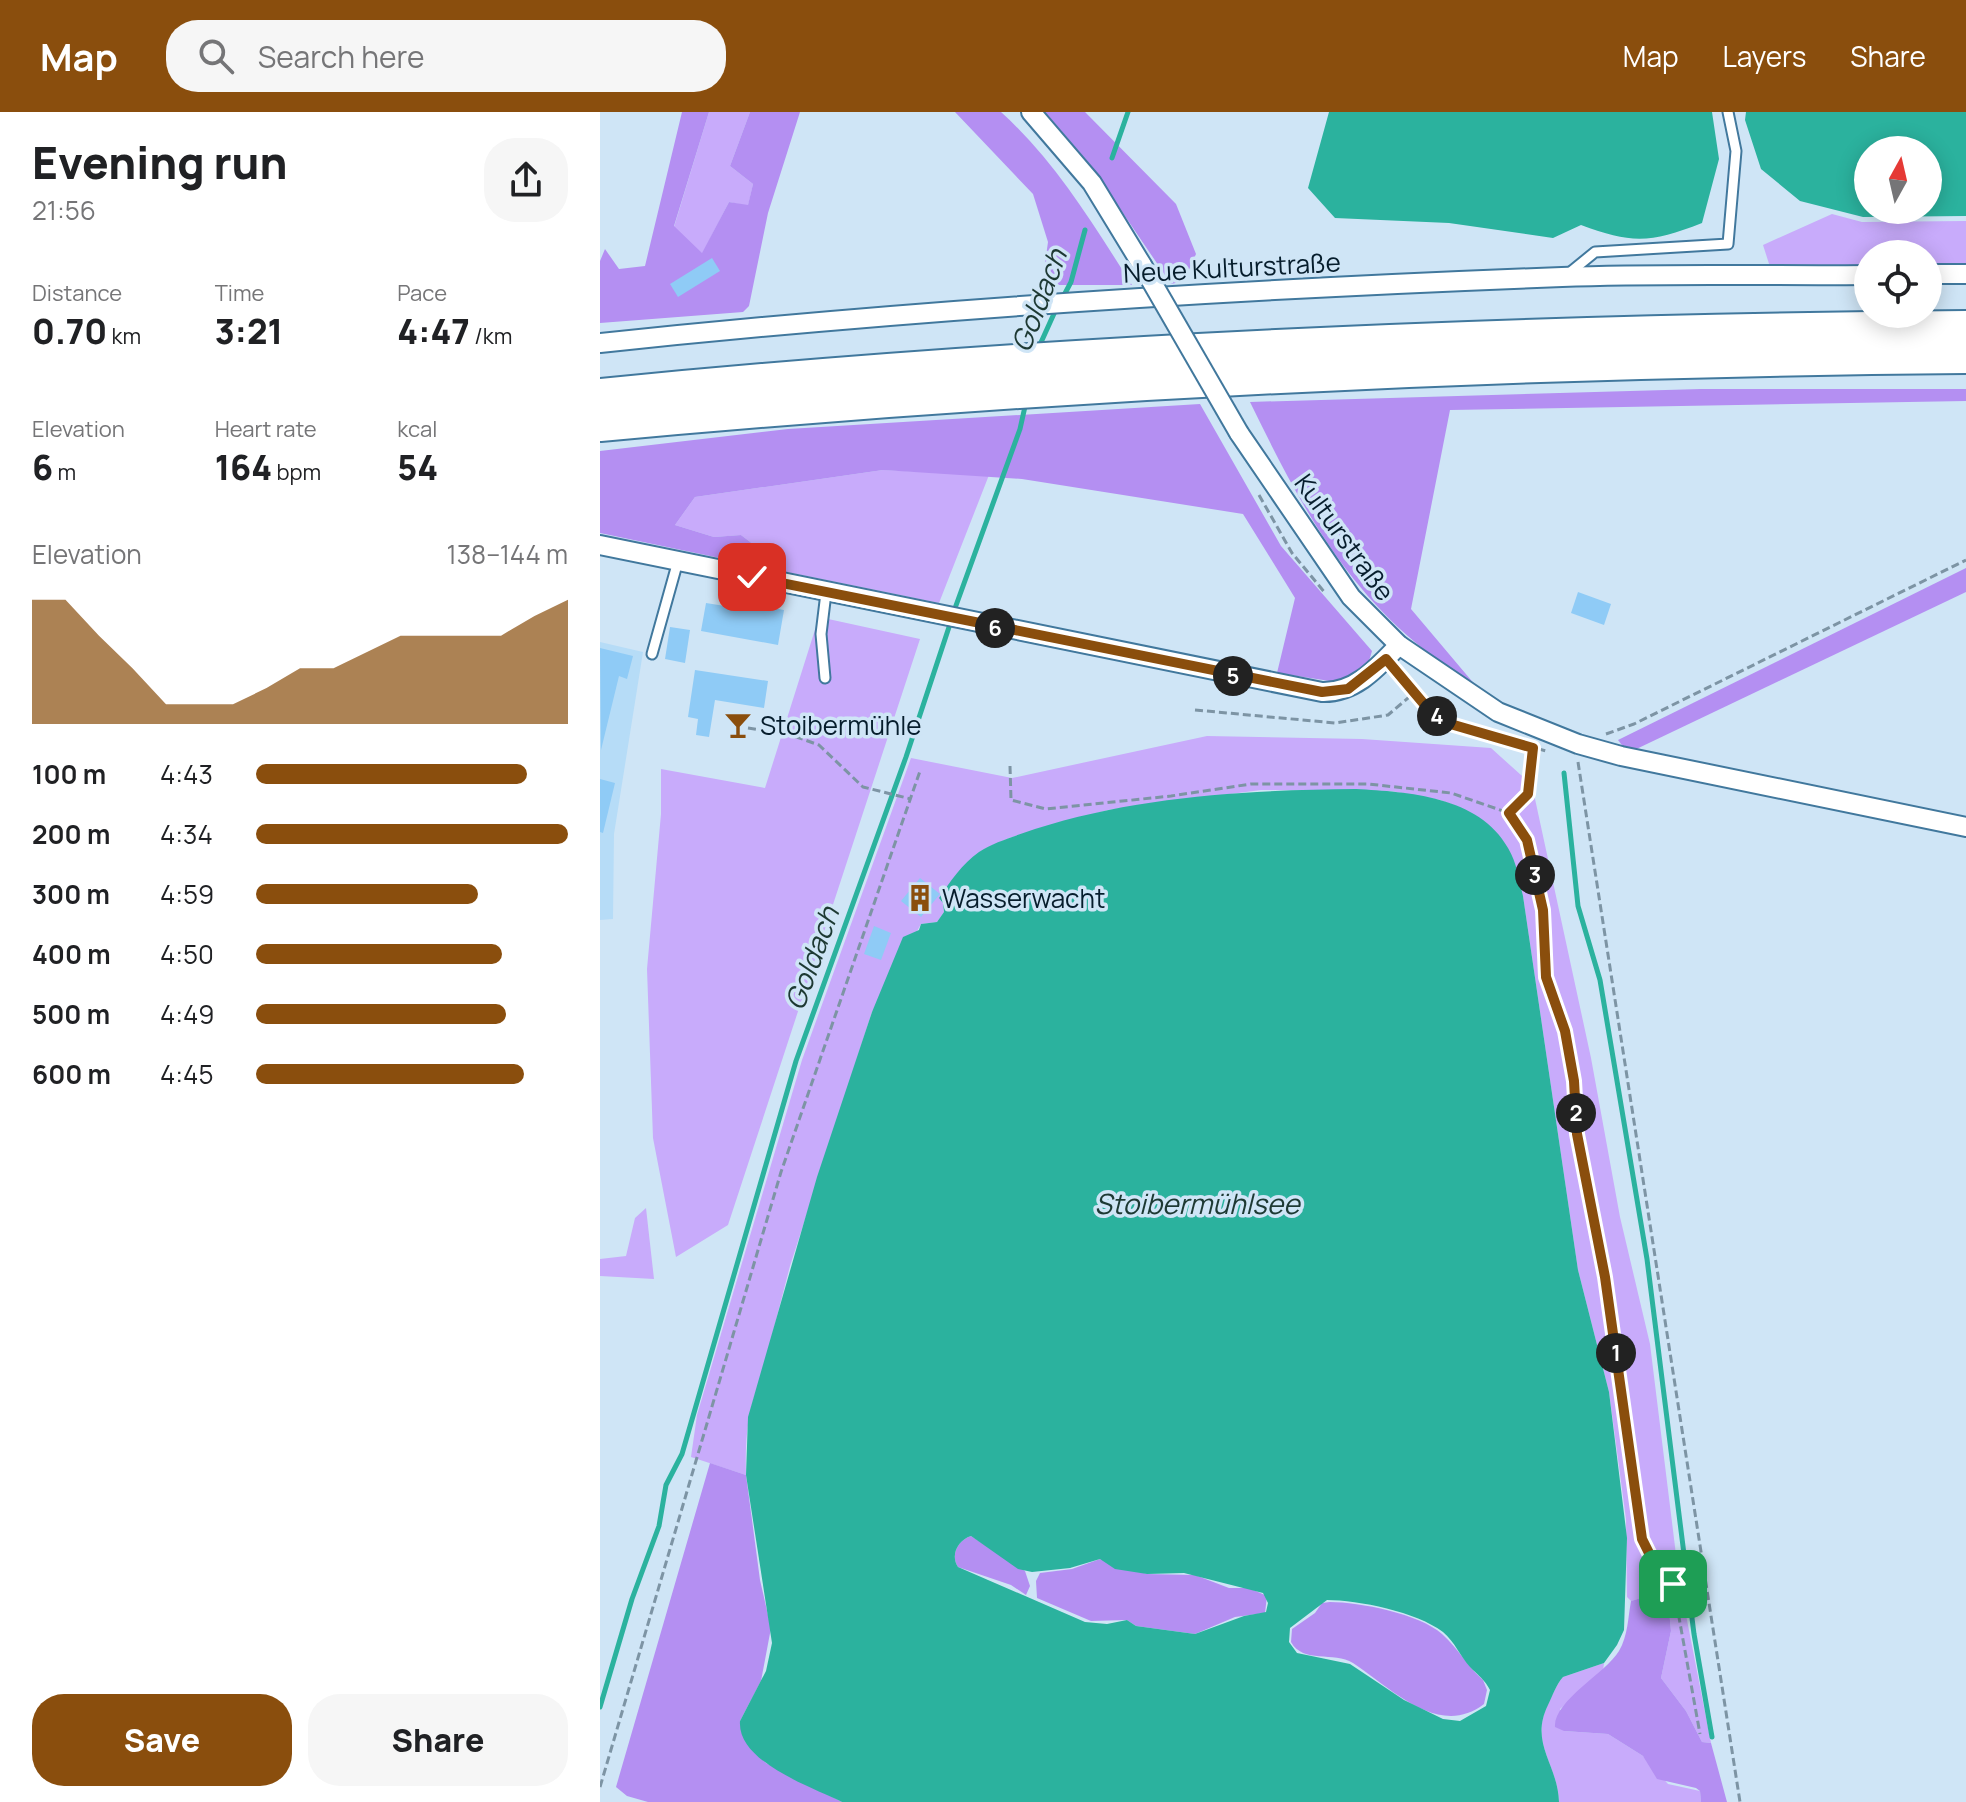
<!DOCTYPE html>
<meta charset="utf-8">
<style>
:root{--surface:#fff;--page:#f6f6f6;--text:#202124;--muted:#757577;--accent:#8a4e0d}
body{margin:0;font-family:Manrope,sans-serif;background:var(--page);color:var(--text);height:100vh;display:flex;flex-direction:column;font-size:30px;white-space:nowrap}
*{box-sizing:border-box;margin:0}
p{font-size:26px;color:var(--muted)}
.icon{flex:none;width:44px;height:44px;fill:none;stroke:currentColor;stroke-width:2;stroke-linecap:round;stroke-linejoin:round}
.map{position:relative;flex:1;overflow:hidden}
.details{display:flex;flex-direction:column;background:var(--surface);width:600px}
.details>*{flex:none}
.needle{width:52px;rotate:8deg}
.buttons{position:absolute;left:1254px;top:24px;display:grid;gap:16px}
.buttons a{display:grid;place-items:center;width:88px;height:88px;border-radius:50%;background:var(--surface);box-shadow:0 4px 20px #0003;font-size:40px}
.pin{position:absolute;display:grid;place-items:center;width:68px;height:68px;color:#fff;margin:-34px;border-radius:16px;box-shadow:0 4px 12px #0006}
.km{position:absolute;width:40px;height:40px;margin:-20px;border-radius:50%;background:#222;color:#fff;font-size:22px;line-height:40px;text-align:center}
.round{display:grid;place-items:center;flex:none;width:84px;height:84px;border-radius:32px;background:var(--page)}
.overview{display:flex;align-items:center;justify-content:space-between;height:136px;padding:0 32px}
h1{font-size:44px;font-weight:800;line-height:60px}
.figures{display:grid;grid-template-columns:repeat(3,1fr);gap:12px;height:136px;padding:8px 32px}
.figures div{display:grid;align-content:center}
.figures b{font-size:34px;font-weight:800}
.figures small{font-size:22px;font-weight:400}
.figures p{font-size:22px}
.chart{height:224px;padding:16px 32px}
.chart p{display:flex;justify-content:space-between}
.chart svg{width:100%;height:144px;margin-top:8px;fill:var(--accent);opacity:.7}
.primary-button{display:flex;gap:16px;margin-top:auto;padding:16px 32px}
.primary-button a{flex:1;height:92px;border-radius:32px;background:var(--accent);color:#fff;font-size:32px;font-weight:800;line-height:92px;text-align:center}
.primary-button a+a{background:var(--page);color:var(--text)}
ul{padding:0 32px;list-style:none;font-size:26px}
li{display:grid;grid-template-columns:128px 96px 1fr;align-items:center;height:60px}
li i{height:20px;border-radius:10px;background:var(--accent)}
header{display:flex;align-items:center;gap:48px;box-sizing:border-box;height:112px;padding:0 40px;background:var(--accent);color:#fff}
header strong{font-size:38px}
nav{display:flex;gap:44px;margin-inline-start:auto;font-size:28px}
.search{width:560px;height:72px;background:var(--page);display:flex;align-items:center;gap:20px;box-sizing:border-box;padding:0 28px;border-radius:32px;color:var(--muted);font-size:30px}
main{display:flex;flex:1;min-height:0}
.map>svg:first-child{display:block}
.built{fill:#b6dcf7}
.green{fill:#c8abfb}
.forest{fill:#b48ff2}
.water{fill:#2bb29e;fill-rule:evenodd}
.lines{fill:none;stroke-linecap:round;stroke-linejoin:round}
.stream{stroke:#2bb29e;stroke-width:5}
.building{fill:#8fcbf6}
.service-casing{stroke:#41789d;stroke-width:13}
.minor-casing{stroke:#41789d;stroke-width:22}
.motorway-casing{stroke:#41789d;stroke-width:38}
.path{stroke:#7d94a4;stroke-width:3;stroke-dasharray:8 4;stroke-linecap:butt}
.service{stroke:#fff;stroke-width:9}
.minor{stroke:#fff;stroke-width:18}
.motorway{stroke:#fff;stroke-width:34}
.minor-bridge-casing{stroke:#41789d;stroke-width:22;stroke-linecap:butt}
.minor-bridge{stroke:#fff;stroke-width:18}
.route-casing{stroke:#fff;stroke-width:16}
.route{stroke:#8a4e0d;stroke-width:10}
.labels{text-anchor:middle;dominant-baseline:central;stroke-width:7;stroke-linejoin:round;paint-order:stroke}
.street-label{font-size:26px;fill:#061d2c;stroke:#cfe5f6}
.poi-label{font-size:26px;fill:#061d2c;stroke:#cfe5f6;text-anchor:start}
.water-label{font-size:28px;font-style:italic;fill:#1d3933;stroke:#cfe5f6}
</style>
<header>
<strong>Map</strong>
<div class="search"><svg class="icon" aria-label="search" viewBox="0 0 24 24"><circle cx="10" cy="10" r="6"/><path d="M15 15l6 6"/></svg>Search here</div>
<nav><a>Map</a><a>Layers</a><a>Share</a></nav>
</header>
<main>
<section class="details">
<div class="overview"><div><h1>Evening run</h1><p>21:56</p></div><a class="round"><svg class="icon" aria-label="share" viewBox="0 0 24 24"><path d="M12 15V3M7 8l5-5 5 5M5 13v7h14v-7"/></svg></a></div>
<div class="figures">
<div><p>Distance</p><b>0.70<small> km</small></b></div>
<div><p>Time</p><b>3:21</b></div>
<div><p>Pace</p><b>4:47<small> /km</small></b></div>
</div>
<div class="figures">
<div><p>Elevation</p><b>6<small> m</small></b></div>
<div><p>Heart rate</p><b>164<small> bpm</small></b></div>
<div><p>kcal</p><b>54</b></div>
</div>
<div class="chart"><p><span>Elevation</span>138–144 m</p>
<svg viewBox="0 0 160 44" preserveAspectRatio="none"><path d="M0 44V6L10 6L20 17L30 27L40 38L50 38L60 38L70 33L80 27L90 27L100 22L110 17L120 17L130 17L140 17L150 11L160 6V44z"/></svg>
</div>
<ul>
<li><b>100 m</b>4:43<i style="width:87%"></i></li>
<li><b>200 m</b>4:34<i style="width:100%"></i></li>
<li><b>300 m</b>4:59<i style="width:71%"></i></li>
<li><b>400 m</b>4:50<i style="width:79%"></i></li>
<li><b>500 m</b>4:49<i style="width:80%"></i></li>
<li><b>600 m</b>4:45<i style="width:86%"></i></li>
</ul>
<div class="primary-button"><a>Save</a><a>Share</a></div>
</section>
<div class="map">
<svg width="1366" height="1690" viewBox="0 0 1366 1690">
<rect width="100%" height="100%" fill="#cfe5f6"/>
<polygon class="built" points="0,530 43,540 14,722 13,807 0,808"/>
<g class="green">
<polygon points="109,0 150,0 130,54 153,72 148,94 129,90 102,142 74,115"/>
<polygon points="1232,102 1262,110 1366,109 1366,155 1328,155 1328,142 1268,142 1268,157 1171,158 1163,133"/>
<polygon points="283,358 389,363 339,491 167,456 166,442 141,423 114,425 75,413 95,385"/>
<polygon points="219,505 320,527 128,1113 76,1145 53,1026 47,857 61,702 61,657 165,676"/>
<path d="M607 624 762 627 891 636 932 673 991 946 1020 1105 1050 1232 1079 1467 1111 1631 1102 1630 1086 1599 1061 1566 1071 1519 1067 1478 1031 1489 1027 1485 1026 1407 1009 1280 978 1158 923 784 859 695 840 688 791 679 661 678 508 698 409 726 381 739 343 791 344 800 337 810 321 812 272 900 190 1154 161 1266C147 1299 145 1328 146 1363L91 1345 97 1303 202 948 311 646 412 666Z"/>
<polygon points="46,1096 54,1167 0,1164 0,1147 26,1144 35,1106"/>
<path d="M1004 1551 1003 1559 960 1597 964 1619 1008 1622 1043 1644 1068 1672 1100 1679 1101 1690H959C958 1652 929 1632 948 1592 953 1583 956 1573 963 1565Z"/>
</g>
<g class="forest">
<polygon points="82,0 109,0 74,114 102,141 129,90 148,93 153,72 130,54 150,0 200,0 168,101 149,194 143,200 0,211 0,149 5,137 19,157 45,154"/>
<path d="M355 0H401C455 49 493 112 532 173H442L448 130 433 82Z"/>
<polygon points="445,0 485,0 576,92 596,142 584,169 571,172 489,51"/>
<path d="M1101 277H1366V289L850 298 811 497 876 574C856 560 834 547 816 531 737 465 694 380 650 290Z"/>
<polygon points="600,292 681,434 772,539 769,549 743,571 677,561 695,486 643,402 422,367 283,358 95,385 75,413 114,425 141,423 166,442 167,456 0,421 0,339 188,317"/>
<polygon points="1366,456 1366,480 1028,641 1018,628"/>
<polygon points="110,1351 146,1363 160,1468 171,1516 161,1569 140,1609 166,1651 242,1690 48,1690 27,1684 16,1675"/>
<path d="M371 1424 425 1459 430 1474 426 1483 411 1473 358 1455C350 1443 358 1428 371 1424Z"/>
<polygon points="500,1447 547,1462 595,1463 629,1476 649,1476 667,1484 665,1501 635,1505 595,1522 536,1514 527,1508 491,1509 437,1486 436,1469 440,1461 472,1457"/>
<path d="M1067 1478 1071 1519 1061 1566 1086 1599 1102 1630 1111 1631 1127 1690H1101L1100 1679 1096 1676 1057 1667 1043 1644 1008 1622 964 1619 955 1615C953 1589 1006 1561 1019 1539 1028 1524 1028 1505 1031 1489Z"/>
<path d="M730 1490C759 1490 820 1502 842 1522 858 1536 867 1554 883 1568L887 1578 884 1592C839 1627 791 1576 753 1551 734 1539 703 1552 691 1530L692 1517 715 1501 722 1491Z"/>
</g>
<g class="water">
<path d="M729 0H1112L1119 47 1102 111C1051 131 1032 132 981 113L953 126 849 111 735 106 708 76Z"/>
<path d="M1146 0H1366V104L1263 105 1200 89 1161 57 1145 8ZM1268 38H1328V98H1268Z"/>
<path d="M756 677C808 680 879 684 908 736 917 751 919 768 923 784L978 1158 1009 1280 1027 1426 1024 1518 1017 1533 1004 1551 963 1565C956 1573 953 1583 948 1593 929 1632 958 1652 959 1690H242C212 1675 137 1650 140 1609L166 1559 172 1531 146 1363 148 1305 217 1065 272 900 303 825 319 818 321 812 337 810 344 800 343 791 339 786C350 770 362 752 379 740 396 729 416 724 435 717 538 684 649 678 756 677ZM371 1424 418 1457 432 1460 470 1456 500 1447 515 1457 547 1462 584 1461 663 1481 668 1491 666 1500 644 1504 595 1522 536 1514 527 1508 507 1512 485 1510 358 1455C350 1443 358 1428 371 1424ZM727 1488C758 1488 817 1500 843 1520 855 1530 860 1544 870 1555 878 1563 885 1568 890 1578L886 1594 860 1609 843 1607 804 1588 750 1552 697 1541 689 1530 690 1516Z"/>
</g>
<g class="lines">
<g class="stream">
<polyline points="512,46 528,0"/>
<polyline points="462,187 471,170 485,118"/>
<polyline points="438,237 457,195"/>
<polyline points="354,499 420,317 426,290"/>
<polyline points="964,661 978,794 1000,868 1047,1147 1094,1522 1112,1625"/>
<polyline points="0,1595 32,1487 59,1414 66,1373 82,1342 196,949 306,645 351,509"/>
</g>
</g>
<g class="building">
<polygon points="112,146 120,159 78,185 70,172"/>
<polygon points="978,480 1011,492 1004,513 971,501"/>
<polygon points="133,489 184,498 178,533 101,519 106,491 131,495"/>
<polygon points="70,515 90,518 85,551 65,547"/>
<polygon points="0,536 33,544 27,567 19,564 1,638"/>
<polygon points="95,558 168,569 164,596 115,588 109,625 96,623 98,607 88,605"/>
<polygon points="0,667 15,671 3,721 0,720"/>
<polygon points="320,766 340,782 321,805 301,789"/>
<polygon points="274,814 291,821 281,848 264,842"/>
</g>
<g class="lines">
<g class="service-casing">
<g id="service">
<polyline points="968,162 995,140 1128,132 1136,39 1128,0"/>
<polyline points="52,542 78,449"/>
<polyline points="225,566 221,522 226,481"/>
</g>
</g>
<g class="minor-casing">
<g id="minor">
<polyline points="431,0 492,71 542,153"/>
<polyline points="1328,162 1366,162"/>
<path d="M0 231C320 197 640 177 962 165 1063 161 1166 164 1268 163"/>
<polyline points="639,321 751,485 799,533 898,600 978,632 1021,644 1366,715"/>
<path d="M0 433 722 580C755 581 777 556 799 533"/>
</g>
</g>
<g class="motorway-casing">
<g id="motorway">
<path d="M0 284C454 239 910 220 1366 216"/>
<path d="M0 312C455 270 910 248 1366 244"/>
</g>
</g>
<g class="path">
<polyline points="659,383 692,441 726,482"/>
<polyline points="795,559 829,598 847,611 946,639"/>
<polyline points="595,598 735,611 788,603 814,581"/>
<polyline points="148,616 188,622 219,633 263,675 311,687"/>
<polyline points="1006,622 1034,612 1366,448"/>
<polyline points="978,650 1140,1690"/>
<polyline points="410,654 411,688 446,697 571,684 651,672 768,672 851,681 909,701 927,728 943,798 946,865 965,919 974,969 977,1022 1005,1165 1042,1427 1058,1459 1073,1472 1100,1622"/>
<polyline points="910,700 928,682 933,636"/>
<polyline points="0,1675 181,1060 320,659"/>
</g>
<use href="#service" class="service"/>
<use href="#minor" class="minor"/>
<use href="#motorway" class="motorway"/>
<g class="minor-bridge-casing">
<polyline id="minor-bridge" points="542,153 639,321"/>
</g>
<use href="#minor-bridge" class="minor-bridge"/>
</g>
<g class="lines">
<g class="route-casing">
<polyline id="route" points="152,465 722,580 748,577 786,547 829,598 847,611 933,636 928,682 909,701 927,728 943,798 946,865 965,919 974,969 977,1022 1005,1165 1042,1427 1058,1459 1073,1472"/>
</g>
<use href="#route" class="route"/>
</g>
<defs>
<g id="bar-bare" transform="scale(2.16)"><path d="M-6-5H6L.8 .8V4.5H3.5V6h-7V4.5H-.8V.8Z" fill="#8a4e0d" stroke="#cfe5f6" stroke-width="2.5" paint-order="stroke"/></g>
<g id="building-bare" transform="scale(2.16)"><path d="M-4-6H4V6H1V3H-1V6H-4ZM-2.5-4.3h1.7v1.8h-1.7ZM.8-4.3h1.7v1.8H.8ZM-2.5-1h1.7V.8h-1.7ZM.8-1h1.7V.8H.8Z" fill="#8a4e0d" stroke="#cfe5f6" stroke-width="2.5" paint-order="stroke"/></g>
</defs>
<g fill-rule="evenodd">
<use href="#bar-bare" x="138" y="613"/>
<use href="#building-bare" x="320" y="786"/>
</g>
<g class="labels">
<g class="street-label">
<text transform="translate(632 155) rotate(-3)">Neue Kulturstraße</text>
<text transform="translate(745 425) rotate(54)">Kulturstraße</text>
</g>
<g class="poi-label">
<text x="160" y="613">Stoibermühle</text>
<text x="342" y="786">Wasserwacht</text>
</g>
<g class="water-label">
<text transform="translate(438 188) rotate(-69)">Goldach</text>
<text transform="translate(211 846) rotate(-70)">Goldach</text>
<text x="597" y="1091">Stoibermühlsee</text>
</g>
</g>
</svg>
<div class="buttons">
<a><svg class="needle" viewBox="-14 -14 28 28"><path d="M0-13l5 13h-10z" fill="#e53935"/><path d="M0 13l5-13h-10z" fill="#757577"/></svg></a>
<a><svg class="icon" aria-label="locate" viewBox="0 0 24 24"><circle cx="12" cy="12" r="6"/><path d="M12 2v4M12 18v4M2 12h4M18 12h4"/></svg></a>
</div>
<div class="pin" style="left:1073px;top:1472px;background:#1e9e55"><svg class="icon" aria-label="arrive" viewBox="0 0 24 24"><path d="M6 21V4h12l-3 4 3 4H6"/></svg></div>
<div class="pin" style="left:152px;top:465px;background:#d93025"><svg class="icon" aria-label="check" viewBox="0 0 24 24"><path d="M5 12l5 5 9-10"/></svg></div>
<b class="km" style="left:1016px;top:1241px">1</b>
<b class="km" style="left:976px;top:1001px">2</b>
<b class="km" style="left:935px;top:763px">3</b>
<b class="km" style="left:837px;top:604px">4</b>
<b class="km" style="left:633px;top:564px">5</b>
<b class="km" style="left:395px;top:516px">6</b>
</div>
</main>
